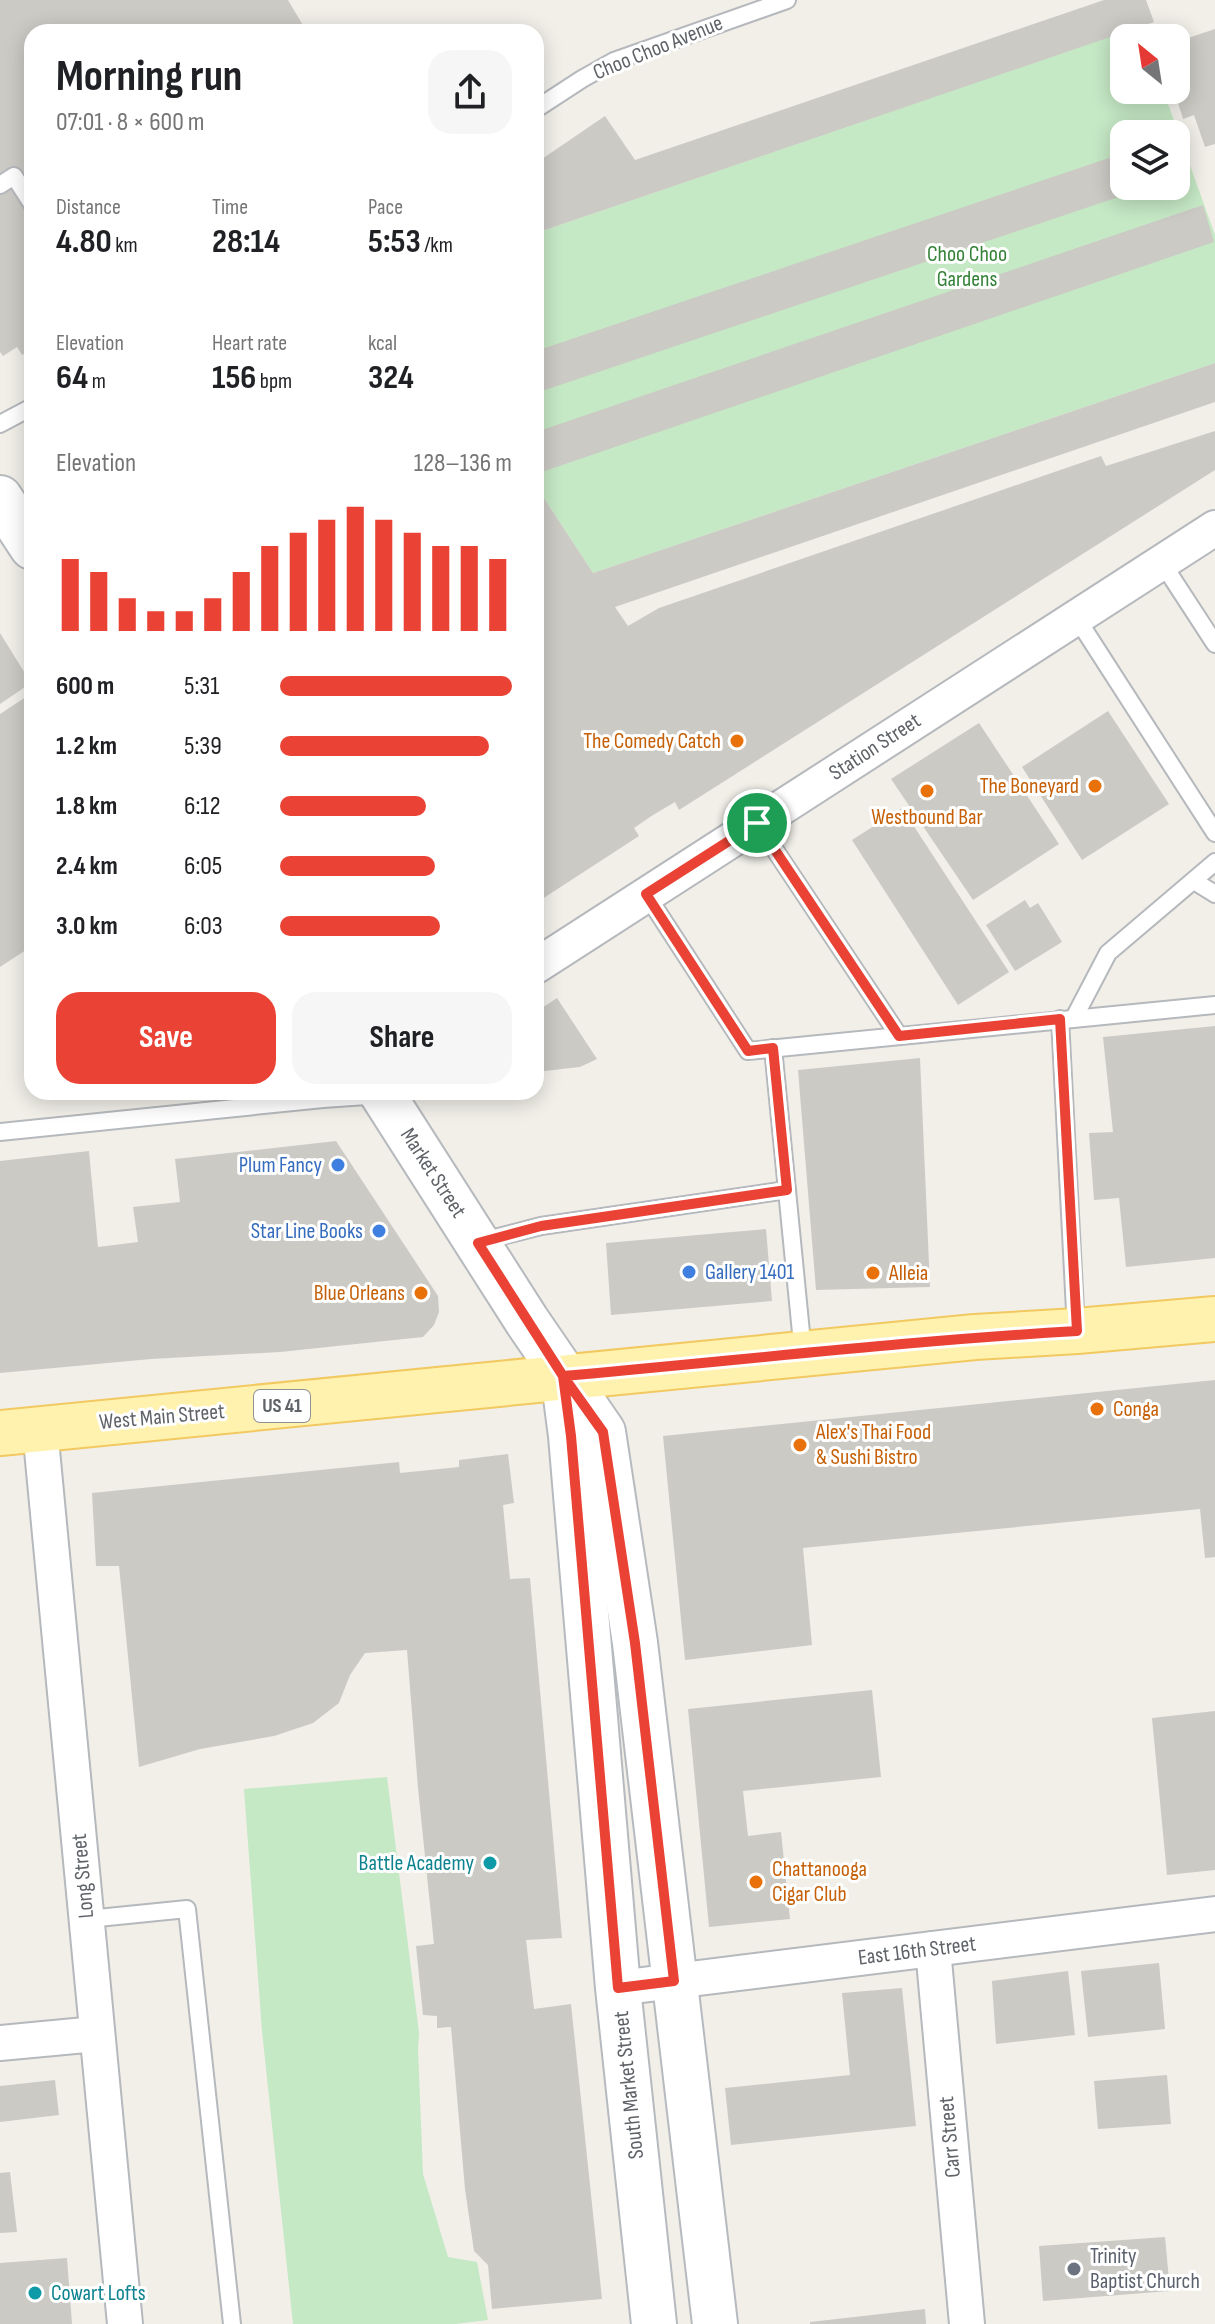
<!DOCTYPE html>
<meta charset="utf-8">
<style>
:root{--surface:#fff;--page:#f6f6f6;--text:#202124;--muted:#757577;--accent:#ea4335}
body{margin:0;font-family:"Sofia Sans Condensed",sans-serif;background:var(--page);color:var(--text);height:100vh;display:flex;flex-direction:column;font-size:30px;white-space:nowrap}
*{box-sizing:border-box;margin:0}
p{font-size:26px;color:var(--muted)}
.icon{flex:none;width:44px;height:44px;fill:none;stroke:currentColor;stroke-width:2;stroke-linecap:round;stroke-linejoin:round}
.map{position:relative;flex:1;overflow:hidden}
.sheet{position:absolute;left:24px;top:24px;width:520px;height:1076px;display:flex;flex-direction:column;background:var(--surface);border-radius:24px;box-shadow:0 4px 20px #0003}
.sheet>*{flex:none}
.needle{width:52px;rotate:330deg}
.buttons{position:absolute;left:1110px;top:24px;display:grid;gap:16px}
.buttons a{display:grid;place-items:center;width:80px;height:80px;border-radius:16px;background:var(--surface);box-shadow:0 4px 20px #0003;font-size:40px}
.pin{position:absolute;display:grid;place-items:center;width:68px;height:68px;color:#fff;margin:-34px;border:4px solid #fff;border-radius:50%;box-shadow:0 2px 8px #0007}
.round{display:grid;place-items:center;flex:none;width:84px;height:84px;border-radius:24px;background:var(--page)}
.headline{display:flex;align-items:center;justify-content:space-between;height:136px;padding:0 32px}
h1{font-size:44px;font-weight:700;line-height:60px}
.stats{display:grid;grid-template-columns:repeat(3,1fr);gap:12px;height:136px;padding:8px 32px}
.stats div{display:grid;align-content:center}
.stats b{font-size:34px;font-weight:700}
.stats small{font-size:22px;font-weight:400}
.stats p{font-size:22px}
.chart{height:224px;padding:16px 32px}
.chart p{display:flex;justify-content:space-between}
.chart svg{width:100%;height:144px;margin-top:8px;stroke:var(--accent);stroke-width:6}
.action{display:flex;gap:16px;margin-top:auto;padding:16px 32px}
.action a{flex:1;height:92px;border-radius:24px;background:var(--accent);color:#fff;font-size:32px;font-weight:700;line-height:92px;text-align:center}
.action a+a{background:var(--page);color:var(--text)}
ul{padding:0 32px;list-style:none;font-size:26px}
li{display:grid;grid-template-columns:128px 96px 1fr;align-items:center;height:60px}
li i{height:20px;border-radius:10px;background:var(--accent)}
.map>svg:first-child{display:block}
.green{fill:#c5e8c5;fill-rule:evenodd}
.building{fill:#cccac5}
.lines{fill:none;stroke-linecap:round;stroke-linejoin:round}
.service-casing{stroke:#b5b8bc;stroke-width:20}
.minor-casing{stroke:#b5b8bc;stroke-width:38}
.secondary-casing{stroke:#b6babf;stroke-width:48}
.primary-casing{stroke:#f2c960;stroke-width:48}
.service{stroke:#fff;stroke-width:16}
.minor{stroke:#fff;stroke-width:34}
.secondary{stroke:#fff;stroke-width:44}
.primary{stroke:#fff2af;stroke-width:44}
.route-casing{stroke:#fff;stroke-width:16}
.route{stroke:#ea4335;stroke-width:10}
.food-dot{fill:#e8710a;stroke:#fff;stroke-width:3}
.shop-dot{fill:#3f7fe0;stroke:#fff;stroke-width:3}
.culture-dot{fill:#0f9aa8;stroke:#fff;stroke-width:3}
.worship-dot{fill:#6b7280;stroke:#fff;stroke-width:3}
.labels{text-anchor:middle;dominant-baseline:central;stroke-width:6;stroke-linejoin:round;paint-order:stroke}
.shield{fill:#fff;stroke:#8f9295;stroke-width:2}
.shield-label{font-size:20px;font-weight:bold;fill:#5f6368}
.street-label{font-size:22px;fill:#5f6368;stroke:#fff}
.park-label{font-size:22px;fill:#348238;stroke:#fff}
.food-label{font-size:22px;fill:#c56008;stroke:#fff;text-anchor:start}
.shop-label{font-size:22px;fill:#366cbe;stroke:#fff;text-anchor:end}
.culture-label{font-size:22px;fill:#0d838f;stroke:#fff;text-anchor:end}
.worship-label{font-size:22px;fill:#5b616d;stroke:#fff;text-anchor:start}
</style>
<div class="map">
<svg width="1215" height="2324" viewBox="0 0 1215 2324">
<rect width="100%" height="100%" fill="#f1efe8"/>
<g class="green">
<path d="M1141 26 1145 38H1124V90H1163L1215 235V363L593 573 536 486V236L545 230ZM1124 134H1176V186H1124Z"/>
<polygon points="387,1777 419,2033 418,2049 423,2174 448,2257 477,2262 488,2320 455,2324 293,2324 262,2031 244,1789"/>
</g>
<g class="building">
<polygon points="0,0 288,0 307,32 32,32 32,349 22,355 17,347 3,356 0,352"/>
<polygon points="1104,0 1146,0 1154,22 545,230 536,236 536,163 605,116 635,160"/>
<polygon points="1215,29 1215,144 1205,147 1194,115 1183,119 1174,90 1184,85 1176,61 1176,42"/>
<polygon points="1176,140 1189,173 1176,177"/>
<polygon points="1124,153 1124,186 1148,187 536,393 536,351"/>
<polygon points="1203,205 1214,242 536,474 536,432"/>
<polygon points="1215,363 1215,402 615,607 628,626 659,608 1101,456 1106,466 1215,431 1215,470 679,810 675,802 653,815 634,828 639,836 536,903 536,486 593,573"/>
<polygon points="0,633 31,683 0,704"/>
<polygon points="32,693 32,946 0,967 0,714"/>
<polygon points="1108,711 1169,804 1082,860 1022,767"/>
<polygon points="979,723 1059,844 973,900 891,779"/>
<polygon points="902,808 1009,972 958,1005 852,840"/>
<polygon points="1025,900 1030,908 1038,903 1062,942 1015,971 986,925"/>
<polygon points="557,998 597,1059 580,1067 536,1072 536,1012"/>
<polygon points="1215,1026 1215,1258 1126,1267 1119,1198 1094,1200 1089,1133 1113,1132 1103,1037"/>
<polygon points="920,1058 930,1287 816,1290 798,1070"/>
<polygon points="336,1141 438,1296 439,1312 434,1325 423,1337 280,1352 151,1359 0,1373 0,1161 89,1151 98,1247 138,1242 133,1207 180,1202 175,1159"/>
<polygon points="766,1229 772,1301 611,1315 606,1243"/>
<polygon points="1215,1380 1215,1557 1205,1558 1200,1509 803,1548 812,1645 685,1660 663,1436"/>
<polygon points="508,1454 514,1503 503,1505 510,1579 530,1578 562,1938 526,1940 534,2009 571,2004 602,2299 492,2309 488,2265 474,2251 465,2189 451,2027 437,2028 437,2016 423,2015 416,1946 434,1944 418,1788 407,1650 365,1653 350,1675 339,1703 313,1723 274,1736 200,1749 139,1767 119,1566 96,1566 92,1493 399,1462 400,1473 459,1467 459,1460"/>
<polygon points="872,1690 881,1777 743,1791 748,1836 781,1832 790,1919 709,1927 688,1709"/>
<polygon points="1215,1711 1215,1870 1167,1875 1152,1718"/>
<polygon points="1159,1963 1165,2029 1088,2037 1081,1971"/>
<polygon points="1068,1971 1075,2035 996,2044 992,1981"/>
<polygon points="902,1988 916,2126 731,2145 725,2088 850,2075 842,1993"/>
<polygon points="1167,2075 1171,2124 1098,2129 1094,2081"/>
<polygon points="55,2080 59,2115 0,2122 0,2086"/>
<polygon points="10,2172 17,2232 0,2233 0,2173"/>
<polygon points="1165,2237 1170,2291 1043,2301 1039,2246"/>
<polygon points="67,2258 72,2324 0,2324 0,2263"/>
<polygon points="925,2309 926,2324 810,2324 810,2322"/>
</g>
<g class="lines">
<g class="service-casing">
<g id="service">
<polyline points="536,109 582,79 614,61 787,0"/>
<polyline points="0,185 14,176 32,204"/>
<polyline points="0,424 32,407"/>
<polyline points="1161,561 1215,644"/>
<polyline points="1076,617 1215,833"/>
<polyline points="757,823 899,1036"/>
<polyline points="1194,881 1215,894"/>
<polyline points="646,894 748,1051 1215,1005"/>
<polyline points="1074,1018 1108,953 1215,862"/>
<polyline points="1060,1019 1076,1330"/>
<polyline points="773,1048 803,1353"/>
<polyline points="0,1132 323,1099 381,1095"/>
<polyline points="479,1242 541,1226 787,1190"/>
<polyline points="88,1919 187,1909 232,2324"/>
</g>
</g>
<g class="minor-casing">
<g id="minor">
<polyline points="536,966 1215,528"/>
<polyline points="40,1429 125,2324"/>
<polyline points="933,1949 967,2324"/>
<polyline points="618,1988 1215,1914"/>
<polyline points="0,2043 96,2034"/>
</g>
</g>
<g class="secondary-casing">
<g id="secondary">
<polyline points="0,498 32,547"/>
<polyline points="381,1092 527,1321 603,1432 635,1643 715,2324"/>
<polyline points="564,1382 571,1436 618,1988 654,2324"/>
</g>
</g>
<g class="primary-casing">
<polyline id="primary" points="0,1433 975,1337 1077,1331 1215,1319"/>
</g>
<use href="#service" class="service"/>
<use href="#minor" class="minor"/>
<use href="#secondary" class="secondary"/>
<use href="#primary" class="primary"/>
</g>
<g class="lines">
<g class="route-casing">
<path id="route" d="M757 823 646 894 748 1051 773 1048 787 1190 541 1226 478 1243 563 1376 603 1432 635 1643 674 1981 618 1988 571 1436 563 1376C734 1361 905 1341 1077 1331L1060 1019 899 1036 757 823"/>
</g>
<use href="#route" class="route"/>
</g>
<g class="food-dot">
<circle cx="737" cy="741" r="8"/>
<circle cx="1095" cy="786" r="8"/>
<circle cx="927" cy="791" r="8"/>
<circle cx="873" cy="1273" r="8"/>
<circle cx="421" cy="1293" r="8"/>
<circle cx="1097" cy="1409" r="8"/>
<circle cx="800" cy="1445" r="8"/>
<circle cx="756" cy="1882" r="8"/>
</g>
<g class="shop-dot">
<circle cx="338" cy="1165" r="8"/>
<circle cx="379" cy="1231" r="8"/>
<circle cx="689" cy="1272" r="8"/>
</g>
<g class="culture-dot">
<circle cx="490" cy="1863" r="8"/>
<circle cx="35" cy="2293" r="8"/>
</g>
<circle class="worship-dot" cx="1074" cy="2269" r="8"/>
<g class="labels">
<rect class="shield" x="254" y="1390" width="56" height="32" rx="6"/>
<g class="shield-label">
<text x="282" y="1406">US 41</text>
</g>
<g class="street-label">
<text transform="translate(658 48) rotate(-22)">Choo Choo Avenue</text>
<text transform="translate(875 747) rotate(-33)">Station Street</text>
<text transform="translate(433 1173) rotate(57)">Market Street</text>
<text transform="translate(162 1417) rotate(-5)">West Main Street</text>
<text transform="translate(83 1876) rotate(-95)">Long Street</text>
<text transform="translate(917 1951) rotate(-7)">East 16th Street</text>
<text transform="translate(629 2085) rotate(-96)">South Market Street</text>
<text transform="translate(950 2137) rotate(-95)">Carr Street</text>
</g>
<g class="park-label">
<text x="967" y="254">Choo Choo<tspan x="967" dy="25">Gardens</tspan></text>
</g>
<g class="food-label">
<text x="721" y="741" text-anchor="end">The Comedy Catch</text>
<text x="1079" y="786" text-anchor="end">The Boneyard</text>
<text x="927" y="817" text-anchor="middle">Westbound Bar</text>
<text x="889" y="1273">Alleia</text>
<text x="405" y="1293" text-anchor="end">Blue Orleans</text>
<text x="1113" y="1409">Conga</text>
<text x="816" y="1432">Alex's Thai Food<tspan x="816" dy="25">&amp; Sushi Bistro</tspan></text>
<text x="772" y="1869">Chattanooga<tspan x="772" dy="25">Cigar Club</tspan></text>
</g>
<g class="shop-label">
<text x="322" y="1165">Plum Fancy</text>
<text x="363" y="1231">Star Line Books</text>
<text x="705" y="1272" text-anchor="start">Gallery 1401</text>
</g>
<g class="culture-label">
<text x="474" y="1863">Battle Academy</text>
<text x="51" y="2293" text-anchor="start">Cowart Lofts</text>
</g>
<g class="worship-label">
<text x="1090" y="2256">Trinity<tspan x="1090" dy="25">Baptist Church</tspan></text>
</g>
</g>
</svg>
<div class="buttons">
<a><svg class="needle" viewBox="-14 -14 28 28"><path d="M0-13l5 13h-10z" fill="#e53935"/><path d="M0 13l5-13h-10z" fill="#757577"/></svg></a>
<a><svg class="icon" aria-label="layers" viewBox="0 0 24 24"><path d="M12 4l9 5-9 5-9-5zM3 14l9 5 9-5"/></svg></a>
</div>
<div class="pin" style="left:757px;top:823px;background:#1e9e55"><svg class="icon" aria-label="arrive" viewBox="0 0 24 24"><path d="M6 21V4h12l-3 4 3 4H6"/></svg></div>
<section class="sheet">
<div class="headline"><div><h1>Morning run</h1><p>07:01 · 8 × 600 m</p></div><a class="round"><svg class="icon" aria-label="share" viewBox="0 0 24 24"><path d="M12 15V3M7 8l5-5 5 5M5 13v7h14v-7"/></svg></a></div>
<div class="stats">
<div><p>Distance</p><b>4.80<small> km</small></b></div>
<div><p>Time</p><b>28:14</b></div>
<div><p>Pace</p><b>5:53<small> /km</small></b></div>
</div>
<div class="stats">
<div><p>Elevation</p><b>64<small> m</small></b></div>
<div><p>Heart rate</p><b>156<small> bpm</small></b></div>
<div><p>kcal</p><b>324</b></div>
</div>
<div class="chart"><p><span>Elevation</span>128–136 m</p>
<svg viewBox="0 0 160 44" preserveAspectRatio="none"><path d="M5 44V22M15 44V26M25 44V34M35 44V38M45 44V38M55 44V34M65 44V26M75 44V18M85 44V14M95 44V10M105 44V6M115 44V10M125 44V14M135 44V18M145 44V18M155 44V22"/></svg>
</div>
<ul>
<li><b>600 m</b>5:31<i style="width:100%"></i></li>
<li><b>1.2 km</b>5:39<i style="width:90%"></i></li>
<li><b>1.8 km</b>6:12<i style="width:63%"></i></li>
<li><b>2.4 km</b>6:05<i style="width:67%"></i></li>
<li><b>3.0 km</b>6:03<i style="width:69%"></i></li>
</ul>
<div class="action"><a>Save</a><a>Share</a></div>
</section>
</div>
